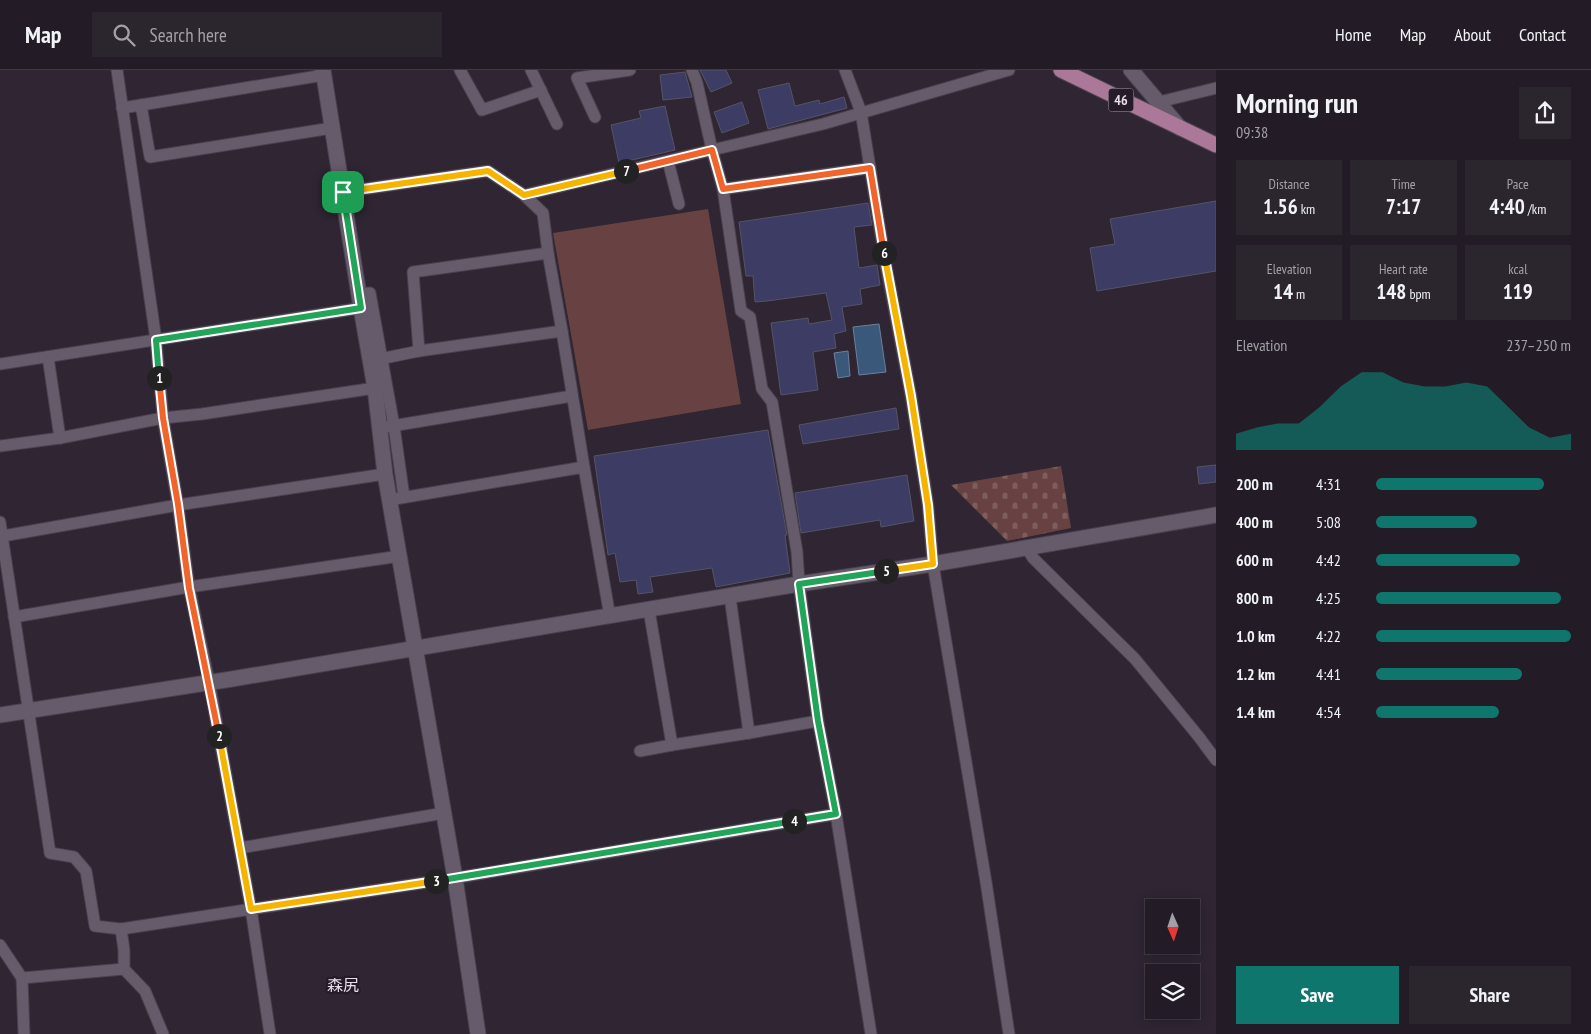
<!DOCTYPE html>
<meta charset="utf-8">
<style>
:root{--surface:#231c26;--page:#2b252e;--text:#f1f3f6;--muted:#a3a1a7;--line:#403a43;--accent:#0f766e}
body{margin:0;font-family:"PT Sans Narrow","Noto Sans JP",sans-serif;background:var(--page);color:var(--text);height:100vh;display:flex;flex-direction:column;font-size:19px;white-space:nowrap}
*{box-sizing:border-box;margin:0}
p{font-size:16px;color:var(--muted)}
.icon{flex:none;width:28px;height:28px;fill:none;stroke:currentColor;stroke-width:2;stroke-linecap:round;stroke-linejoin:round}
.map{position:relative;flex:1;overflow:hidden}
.side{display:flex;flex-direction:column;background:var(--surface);width:375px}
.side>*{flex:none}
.needle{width:32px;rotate:177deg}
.tools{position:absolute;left:1145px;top:829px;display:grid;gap:10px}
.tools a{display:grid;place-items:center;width:55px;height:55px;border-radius:0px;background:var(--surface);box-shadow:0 2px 12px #0003,0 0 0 1px var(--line);font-size:25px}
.pin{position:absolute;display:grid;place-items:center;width:42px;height:42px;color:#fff;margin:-21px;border-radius:10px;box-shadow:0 2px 8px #0006}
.km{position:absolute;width:25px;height:25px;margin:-12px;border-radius:50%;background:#222;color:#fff;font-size:14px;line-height:25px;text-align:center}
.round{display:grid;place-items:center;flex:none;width:52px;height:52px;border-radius:0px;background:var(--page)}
.headline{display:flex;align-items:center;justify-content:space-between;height:85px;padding:0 20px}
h1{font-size:28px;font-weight:600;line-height:38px}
.stats{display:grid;grid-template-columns:repeat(3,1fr);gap:8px;height:85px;padding:5px 20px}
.stats div{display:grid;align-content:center;border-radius:0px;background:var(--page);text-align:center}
.stats b{font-size:21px;font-weight:600}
.stats small{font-size:14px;font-weight:400}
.stats p{font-size:14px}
.chart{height:140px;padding:10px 20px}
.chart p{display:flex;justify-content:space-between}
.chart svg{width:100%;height:90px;margin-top:5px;fill:var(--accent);opacity:.7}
.primary-button{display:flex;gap:10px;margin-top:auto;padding:10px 20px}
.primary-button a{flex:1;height:58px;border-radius:0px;background:var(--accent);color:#fff;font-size:20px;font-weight:600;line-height:58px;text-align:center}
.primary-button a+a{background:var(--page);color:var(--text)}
ul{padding:0 20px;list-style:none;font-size:16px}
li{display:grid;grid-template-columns:80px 60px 1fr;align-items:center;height:38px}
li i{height:12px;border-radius:6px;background:var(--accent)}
header{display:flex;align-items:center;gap:30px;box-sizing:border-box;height:70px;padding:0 25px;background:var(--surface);border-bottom:1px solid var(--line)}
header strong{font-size:24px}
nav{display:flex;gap:28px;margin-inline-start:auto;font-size:18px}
.search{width:350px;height:45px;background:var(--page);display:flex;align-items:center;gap:12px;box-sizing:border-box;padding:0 18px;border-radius:0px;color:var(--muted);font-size:19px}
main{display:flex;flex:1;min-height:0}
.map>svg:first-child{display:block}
.cemetery{fill:url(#cemetery-stones)}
.pitch{fill:#684242}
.water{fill:#3a587a;stroke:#6e809b}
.building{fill:#3d3c64;stroke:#545466}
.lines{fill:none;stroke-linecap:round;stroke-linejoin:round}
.street-casing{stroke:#49404c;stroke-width:13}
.secondary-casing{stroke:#49404c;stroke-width:17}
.primary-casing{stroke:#49404c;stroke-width:17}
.street{stroke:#665b6b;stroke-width:11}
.secondary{stroke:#665b6b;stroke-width:15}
.primary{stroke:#ac7899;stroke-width:15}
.split-1-casing{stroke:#fff;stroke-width:10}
.split-2-casing{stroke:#fff;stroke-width:10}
.split-3-casing{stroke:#fff;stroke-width:10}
.split-4-casing{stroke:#fff;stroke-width:10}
.split-5-casing{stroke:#fff;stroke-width:10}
.split-6-casing{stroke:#fff;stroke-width:10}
.split-7-casing{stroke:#fff;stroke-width:10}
.split-8-casing{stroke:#fff;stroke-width:10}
.split-1{stroke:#22a559;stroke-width:6}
.split-2{stroke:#f0652b;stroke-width:6}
.split-3{stroke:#f5b400;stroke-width:6}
.split-4{stroke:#22a559;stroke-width:6}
.split-5{stroke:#22a559;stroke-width:6}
.split-6{stroke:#f5b400;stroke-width:6}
.split-7{stroke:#f0652b;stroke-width:6}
.split-8{stroke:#f5b400;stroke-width:6}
.labels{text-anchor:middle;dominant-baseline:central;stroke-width:4.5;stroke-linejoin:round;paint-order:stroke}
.shield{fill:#251b29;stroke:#aca4af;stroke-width:1}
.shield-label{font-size:14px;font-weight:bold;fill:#e6dfe9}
.neighbourhood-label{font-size:16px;fill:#e6dfe9;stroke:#251b29}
</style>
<header>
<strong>Map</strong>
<div class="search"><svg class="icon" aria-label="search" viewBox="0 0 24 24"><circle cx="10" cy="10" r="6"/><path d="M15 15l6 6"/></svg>Search here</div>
<nav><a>Home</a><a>Map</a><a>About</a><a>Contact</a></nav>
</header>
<main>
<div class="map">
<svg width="1216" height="964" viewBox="0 0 1216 964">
<defs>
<pattern id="cemetery-stones" width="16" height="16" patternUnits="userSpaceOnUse" patternTransform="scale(1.25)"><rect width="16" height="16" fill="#684242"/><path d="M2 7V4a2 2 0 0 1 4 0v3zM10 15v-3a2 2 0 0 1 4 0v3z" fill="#7e5d5d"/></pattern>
</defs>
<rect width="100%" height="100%" fill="#2f2533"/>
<polygon class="cemetery" points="1061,396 1071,458 1007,471 951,415"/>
<polygon class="pitch" points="708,139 741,334 588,360 553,163"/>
<g class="water">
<polygon points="879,254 886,302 859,305 853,257"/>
<polygon points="848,281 850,306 838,308 834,283"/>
</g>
<g class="building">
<polygon points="700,0 726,0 732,13 711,22"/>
<polygon points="685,2 692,27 663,30 660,5"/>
<polygon points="789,13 795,36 819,30 820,34 844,27 847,38 768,59 758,20"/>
<polygon points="742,32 749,53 722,63 714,42"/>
<polygon points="665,36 675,80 619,93 611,55 641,48 639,41"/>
<polygon points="1216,131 1216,201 1097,221 1090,178 1115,174 1110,149"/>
<polygon points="868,133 872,155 854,157 859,198 877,195 880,215 860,219 862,234 842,237 846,261 834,264 836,278 813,282 818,320 781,325 771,253 808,248 809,254 832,250 826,223 767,231 755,232 753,206 746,206 739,152"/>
<polygon points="896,338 899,359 803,374 799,355"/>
<polygon points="768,360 787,465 785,465 790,503 716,517 712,498 650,507 653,522 638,524 636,510 620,512 615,483 608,485 594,386"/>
<polygon points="1216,395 1216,412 1199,414 1197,397"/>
<polygon points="907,405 914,451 881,457 880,450 801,463 795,423"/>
</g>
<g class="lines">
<g class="street-casing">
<g id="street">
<polyline points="117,0 156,270 163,348 178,435 189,517 209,612 251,839 270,964"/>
<polyline points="460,0 482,40 541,20"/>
<polyline points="531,0 557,54"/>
<polyline points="692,0 697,13 712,80 823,54 1009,0"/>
<polyline points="845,0 861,42 885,190 911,326 928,435 933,494 986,812 1009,964"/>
<polyline points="1159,32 1216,18"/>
<polyline points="141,35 324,5"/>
<polyline points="122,38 141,35 150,87 332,58"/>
<polyline points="595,47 577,8 630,0"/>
<polyline points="668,91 679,134"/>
<polyline points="723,119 741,241 750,247 762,319 772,332 797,482 799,514 818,651 836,744 871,964"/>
<polyline points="343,122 488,101 524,125 712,80 723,119 870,98"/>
<polyline points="359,224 370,223 394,356 404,427"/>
<polyline points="562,261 584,397"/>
<polyline points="419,281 562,261 548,183"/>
<polyline points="48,287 60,368"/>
<polyline points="370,291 419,281 413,202 548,183 543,143 524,125"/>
<polyline points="0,294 361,238"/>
<polyline points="386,357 572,326"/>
<polyline points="0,376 60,368 163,348 202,344 375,318"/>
<polyline points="389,430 584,397 610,547"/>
<polyline points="0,452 50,783 74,787 86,801 95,856 121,859 455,808 836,744"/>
<polyline points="3,466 178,435 385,404"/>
<polyline points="1026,477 1033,488 1135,589 1199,667 1216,690"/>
<polyline points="730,527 749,663 818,651"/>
<polyline points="649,540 672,675 749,663"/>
<polyline points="14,547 189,517 400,486"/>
<polyline points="640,681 672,675"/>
<polyline points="240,778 444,743"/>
<polyline points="121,859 124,880 124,899 145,921 163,964"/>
<polyline points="0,875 22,908 24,964"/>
<polyline points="22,908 124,899"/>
</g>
</g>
<g class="secondary-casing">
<g id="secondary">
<polyline points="323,0 361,238 375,318 385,404 455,808 478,964"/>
<polyline points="1131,0 1180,58"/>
<polyline points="0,645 232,609 799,514 933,494 1216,445"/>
</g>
</g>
<g class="primary-casing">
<polyline id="primary" points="1061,0 1216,75"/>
</g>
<use href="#street" class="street"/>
<use href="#secondary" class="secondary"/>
<use href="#primary" class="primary"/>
</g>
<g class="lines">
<g class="split-1-casing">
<polyline id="split-1" points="159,308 156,270 361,238 343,122"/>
</g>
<g class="split-2-casing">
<polyline id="split-2" points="159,308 163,348 178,434 189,518 219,666"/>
</g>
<g class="split-3-casing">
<polyline id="split-3" points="219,666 251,839 436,811"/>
</g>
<g class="split-4-casing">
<polyline id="split-4" points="436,811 794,751"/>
</g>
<g class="split-5-casing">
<polyline id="split-5" points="794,751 836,744 818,651 799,514 886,501"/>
</g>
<g class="split-6-casing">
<polyline id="split-6" points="884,183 911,326 928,435 933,494 886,501"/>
</g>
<g class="split-7-casing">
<polyline id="split-7" points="626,101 712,80 723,119 870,98 884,183"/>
</g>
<g class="split-8-casing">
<polyline id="split-8" points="343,122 488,101 524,125 626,101"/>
</g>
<use href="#split-1" class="split-1"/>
<use href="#split-2" class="split-2"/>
<use href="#split-3" class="split-3"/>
<use href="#split-4" class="split-4"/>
<use href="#split-5" class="split-5"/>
<use href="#split-6" class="split-6"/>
<use href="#split-7" class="split-7"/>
<use href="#split-8" class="split-8"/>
</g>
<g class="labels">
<rect class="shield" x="1108.5" y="18.5" width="25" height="23" rx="4"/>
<g class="shield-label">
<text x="1121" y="30">46</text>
</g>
<g class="neighbourhood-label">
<text x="343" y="915">森尻</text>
</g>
</g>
</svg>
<div class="tools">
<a><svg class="needle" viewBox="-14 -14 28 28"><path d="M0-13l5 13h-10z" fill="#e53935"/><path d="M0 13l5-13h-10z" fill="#a3a1a7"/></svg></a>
<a><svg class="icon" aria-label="layers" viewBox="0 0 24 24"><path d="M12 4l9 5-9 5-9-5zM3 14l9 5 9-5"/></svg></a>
</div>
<div class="pin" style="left:343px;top:122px;background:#1e9e55"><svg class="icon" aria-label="arrive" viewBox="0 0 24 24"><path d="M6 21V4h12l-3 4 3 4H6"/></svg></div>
<b class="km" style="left:159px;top:308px">1</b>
<b class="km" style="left:219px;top:666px">2</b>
<b class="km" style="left:436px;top:811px">3</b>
<b class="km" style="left:794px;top:751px">4</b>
<b class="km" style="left:886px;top:501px">5</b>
<b class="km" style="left:884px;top:183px">6</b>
<b class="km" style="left:626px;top:101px">7</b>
</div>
<section class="side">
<div class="headline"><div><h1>Morning run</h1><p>09:38</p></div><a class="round"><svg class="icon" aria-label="share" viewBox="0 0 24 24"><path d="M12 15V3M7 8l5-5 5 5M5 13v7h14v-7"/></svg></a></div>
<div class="stats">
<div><p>Distance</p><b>1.56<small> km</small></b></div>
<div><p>Time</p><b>7:17</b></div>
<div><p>Pace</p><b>4:40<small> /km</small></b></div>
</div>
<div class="stats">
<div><p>Elevation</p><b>14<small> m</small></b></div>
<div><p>Heart rate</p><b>148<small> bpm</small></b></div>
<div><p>kcal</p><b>119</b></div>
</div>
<div class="chart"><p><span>Elevation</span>237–250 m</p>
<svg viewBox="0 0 160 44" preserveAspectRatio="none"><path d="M0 44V36L10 33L20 31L30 31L40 23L50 13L60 6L70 6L80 11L90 13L100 13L110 11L120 13L130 23L140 33L150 38L160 36V44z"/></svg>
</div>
<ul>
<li><b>200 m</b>4:31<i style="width:86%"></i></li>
<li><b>400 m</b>5:08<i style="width:52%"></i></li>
<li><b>600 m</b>4:42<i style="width:74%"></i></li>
<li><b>800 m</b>4:25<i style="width:95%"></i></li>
<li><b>1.0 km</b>4:22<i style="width:100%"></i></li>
<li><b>1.2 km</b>4:41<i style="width:75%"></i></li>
<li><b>1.4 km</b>4:54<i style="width:63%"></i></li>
</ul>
<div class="primary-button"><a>Save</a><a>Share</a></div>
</section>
</main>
